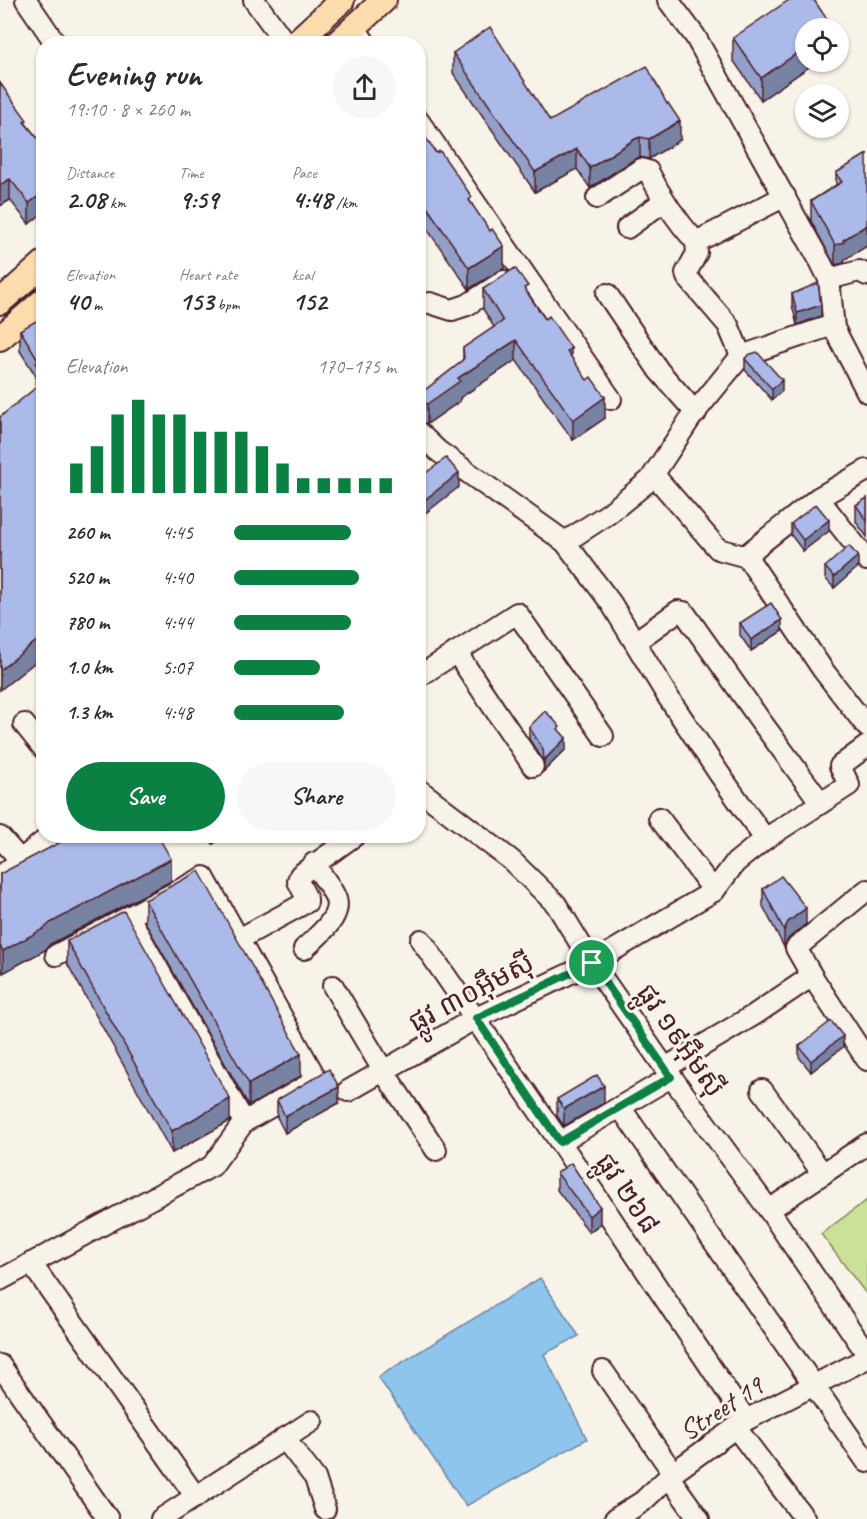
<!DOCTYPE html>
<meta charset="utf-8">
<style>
:root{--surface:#fff;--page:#f7f7f7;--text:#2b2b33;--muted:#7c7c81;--accent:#0b8043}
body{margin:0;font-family:Caveat,"Noto Sans Khmer",sans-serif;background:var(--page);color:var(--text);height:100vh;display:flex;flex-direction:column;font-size:22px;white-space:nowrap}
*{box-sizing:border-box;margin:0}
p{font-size:20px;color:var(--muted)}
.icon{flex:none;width:33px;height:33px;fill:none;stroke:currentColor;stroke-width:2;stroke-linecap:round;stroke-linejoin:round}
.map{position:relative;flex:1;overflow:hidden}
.drawer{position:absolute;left:36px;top:36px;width:390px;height:807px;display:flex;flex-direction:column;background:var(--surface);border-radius:24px;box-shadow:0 2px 4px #0004}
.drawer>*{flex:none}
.tools{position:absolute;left:795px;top:18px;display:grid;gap:12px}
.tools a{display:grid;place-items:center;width:54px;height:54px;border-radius:50%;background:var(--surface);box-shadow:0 2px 4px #0004;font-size:30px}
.pin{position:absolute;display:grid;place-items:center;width:51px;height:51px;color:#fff;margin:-26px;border:3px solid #fff;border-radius:50%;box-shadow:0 2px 6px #0007}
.round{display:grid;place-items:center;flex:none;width:63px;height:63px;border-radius:32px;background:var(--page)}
.headline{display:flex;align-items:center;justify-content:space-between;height:102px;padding:0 30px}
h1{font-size:33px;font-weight:800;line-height:45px}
.figures{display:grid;grid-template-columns:repeat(3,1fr);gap:9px;height:102px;padding:6px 30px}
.figures div{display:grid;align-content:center}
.figures b{font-size:26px;font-weight:800}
.figures small{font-size:16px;font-weight:400}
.figures p{font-size:16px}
.chart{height:168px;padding:12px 30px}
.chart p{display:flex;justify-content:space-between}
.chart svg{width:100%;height:108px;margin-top:6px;stroke:var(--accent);stroke-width:6}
.action{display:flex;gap:12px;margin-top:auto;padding:12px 30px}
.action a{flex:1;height:69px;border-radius:36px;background:var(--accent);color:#fff;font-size:24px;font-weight:800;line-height:69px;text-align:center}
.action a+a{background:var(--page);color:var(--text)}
ul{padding:0 30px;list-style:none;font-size:20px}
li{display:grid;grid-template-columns:96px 72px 1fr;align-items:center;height:45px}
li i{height:15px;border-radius:8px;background:var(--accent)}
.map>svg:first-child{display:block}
.green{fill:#cae197;stroke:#8a8061;stroke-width:1.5}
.water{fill:#8dc5ec;stroke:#72839f;stroke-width:1.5}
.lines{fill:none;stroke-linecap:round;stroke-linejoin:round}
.minor-casing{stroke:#4a1f2b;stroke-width:24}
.major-casing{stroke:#4a1f2b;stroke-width:28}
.minor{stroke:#f7f3e8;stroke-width:20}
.major{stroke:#fcdcac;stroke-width:24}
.wall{fill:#93a0c8;stroke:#4a1f2b;stroke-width:1.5}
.shaded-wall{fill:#7882a3;stroke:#4a1f2b;stroke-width:1.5}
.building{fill:#abbae9;stroke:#4a1f2b;stroke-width:1.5}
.route-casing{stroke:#fff;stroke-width:12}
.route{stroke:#0b8043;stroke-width:8}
.labels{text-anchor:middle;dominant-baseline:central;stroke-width:6;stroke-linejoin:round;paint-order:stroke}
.street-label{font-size:28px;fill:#4a1f2b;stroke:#f7f3e8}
</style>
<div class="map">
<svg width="867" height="1519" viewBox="0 0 867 1519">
<rect width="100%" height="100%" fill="#f7f3e8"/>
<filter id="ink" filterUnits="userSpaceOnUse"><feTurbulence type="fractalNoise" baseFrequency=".0167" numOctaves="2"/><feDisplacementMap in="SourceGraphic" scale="12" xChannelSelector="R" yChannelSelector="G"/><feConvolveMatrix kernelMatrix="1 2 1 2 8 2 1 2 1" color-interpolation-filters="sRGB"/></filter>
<g filter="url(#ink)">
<polygon class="green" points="867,1200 867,1295 821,1234"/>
<polygon class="water" points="540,1278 579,1336 544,1354 587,1439 466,1506 378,1377"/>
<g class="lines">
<g class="minor-casing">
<g id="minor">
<polyline points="26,0 56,44"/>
<polyline points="254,0 286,44"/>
<polyline points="668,0 695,36 821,263 829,279 834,328 867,392"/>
<polyline points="354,27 366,44"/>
<polyline points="418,120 611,399"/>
<polyline points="627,228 664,201"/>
<polyline points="696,242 785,196"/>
<polyline points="829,279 859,271 867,275"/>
<polyline points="607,294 659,371 696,413"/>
<polyline points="430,303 452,310 467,305 504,281"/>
<polyline points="741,356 833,325"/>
<polyline points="418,432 438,451 565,542 611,603 668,697 718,772 765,839"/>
<polyline points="654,475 718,549 747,557 823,670 867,727"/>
<polyline points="818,498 867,560"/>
<path d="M565 542 608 514 650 480 692 416 741 356 728 325 687 277 686 273 697 253 696 242C676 220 661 197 648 171L641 169 597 198"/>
<polyline points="745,556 818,498 867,470"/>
<polyline points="635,642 678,611 684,612 760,720 821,803"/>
<polyline points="456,652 533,766"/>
<polyline points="418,677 517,613 603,736"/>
<polyline points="24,724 44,749"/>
<polyline points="418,789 511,860 556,904 592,963 665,1068 769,1210 867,1354"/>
<polyline points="659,818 714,891"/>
<polyline points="0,837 21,861"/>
<polyline points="0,877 50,836"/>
<polyline points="867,890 796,948 812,976 867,1060"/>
<polyline points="129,917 244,1122"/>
<polyline points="239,939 307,902 307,899 298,881 300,875 354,836"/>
<polyline points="421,940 560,1142 746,1420"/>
<path d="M304 949C316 937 342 918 336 899 332 887 320 874 314 863"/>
<polyline points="333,986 384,1072 436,1150"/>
<polyline points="665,1068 754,1015 812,976"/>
<polyline points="762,1090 823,1174"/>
<polyline points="348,1091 476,1018 592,963 714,891 735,863 765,839 849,785 840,766 867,746"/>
<polyline points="620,1107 867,1462"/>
<polyline points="560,1142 671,1077"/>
<polyline points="769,1210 867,1144"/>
<polyline points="31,1263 196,1497"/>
<polyline points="0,1280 212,1166 244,1122 317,1080 204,877 56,955"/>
<polyline points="0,1365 108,1519"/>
<polyline points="603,1371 673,1473"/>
<polyline points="736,1428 805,1519"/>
<polyline points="284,1438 315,1478 325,1509"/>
<polyline points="669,1477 699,1519"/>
<polyline points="161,1519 312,1421"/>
<polyline points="615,1519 642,1502 673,1473 746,1420 867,1358"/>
</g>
</g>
<g class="major-casing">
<g id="major">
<polyline points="294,44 342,0"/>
<polyline points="336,44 384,0"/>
<polyline points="0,302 44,263"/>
<polyline points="0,338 44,300"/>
</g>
</g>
<use href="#minor" class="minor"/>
<use href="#major" class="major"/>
</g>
<g class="wall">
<polygon points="733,38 806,62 816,62 761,100 733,60"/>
<polygon points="453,53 550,121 680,140 649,159 640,157 635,159 590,188 577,169 535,192 453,73"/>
<polygon points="0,83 27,125 44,146 44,212 29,224 10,200 0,206"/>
<polygon points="418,127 472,204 504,268 469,289 418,216"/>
<polygon points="867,154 844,263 835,265 811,221 811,201 836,185 836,173"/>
<polygon points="483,289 528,293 571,357 605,418 573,440 516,360 460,398 460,401 427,424 418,421 418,390 425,390 460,363 463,359 463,348 494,327 483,309"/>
<polygon points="792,294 821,316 797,325 792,305"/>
<polygon points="44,325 44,655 0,690 0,417 38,386 36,383 36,376 20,351 20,330 41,326"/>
<polygon points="745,359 782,391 772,400 745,370"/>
<polygon points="867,498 867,537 856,522 856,505"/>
<polygon points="791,524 829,531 803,551 791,535"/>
<polygon points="825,567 858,567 834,588 825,578"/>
<polygon points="740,623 782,631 751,651 740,635"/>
<polygon points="529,727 560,732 566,749 544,771 543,760 529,739"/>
<polygon points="206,836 224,836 213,844"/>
<polygon points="0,874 171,881 50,944 45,950 3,973 0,967"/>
<polygon points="763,889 806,924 788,939 784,947 763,906"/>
<polygon points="145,900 301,1076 249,1106 145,922"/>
<polygon points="67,941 230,1121 172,1153 67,963"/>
<polygon points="799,1046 843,1047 811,1072 799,1057"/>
<polygon points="557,1099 604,1103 564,1126 557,1116"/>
<polygon points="277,1100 339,1103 285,1133 277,1117"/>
<polygon points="557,1173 600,1224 589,1232 557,1190"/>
</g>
<g class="shaded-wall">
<polygon points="806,47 806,62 816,62 761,100 761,78"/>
<polygon points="680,121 680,140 649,159 649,139"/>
<polygon points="640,137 640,157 635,159 590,188 590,168 635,139"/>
<polygon points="577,149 577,169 535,192 535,172"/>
<polygon points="10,179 10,200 0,206 0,185"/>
<polygon points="44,192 44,212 29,224 29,203"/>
<polygon points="867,225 867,246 844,260 844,263 835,265 835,245"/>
<polygon points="504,246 504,268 469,289 469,268"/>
<polygon points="821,305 821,316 797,325 797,313"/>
<polygon points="516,340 516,360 460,398 460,401 427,424 427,404 458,378"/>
<polygon points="571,348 571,368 567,351"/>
<polygon points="782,380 782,391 772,400 772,389"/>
<polygon points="605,397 605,418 573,440 573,420"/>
<polygon points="459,473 459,487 418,519 418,505"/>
<polygon points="829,520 829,531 803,551 803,540"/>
<polygon points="858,556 858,567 834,588 834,577"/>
<polygon points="782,620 782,631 751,651 751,640"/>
<polygon points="44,635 44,655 0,690 0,670"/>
<polygon points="566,738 566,749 544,771 544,760"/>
<polygon points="213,836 224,836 213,844"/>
<polygon points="171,859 171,881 50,944 45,950 3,973 3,951 50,923"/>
<polygon points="806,908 806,924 788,939 784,947 784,930 788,922"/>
<polygon points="843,1036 843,1047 811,1072 811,1061"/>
<polygon points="301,1054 301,1076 249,1106 249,1084"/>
<polygon points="604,1086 604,1103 564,1126 564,1109"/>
<polygon points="339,1087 339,1103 285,1133 285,1116"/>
<polygon points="230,1099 230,1121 172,1153 172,1131"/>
<polygon points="600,1207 600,1224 589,1232 589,1216"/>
</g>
<g class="building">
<polygon points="789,0 814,0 833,28 806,28 806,47 761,78 733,38"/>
<polygon points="490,27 550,121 647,66 667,104 668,103 680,121 649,139 640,137 635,139 590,168 577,149 535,172 453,53"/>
<polygon points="0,83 27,120 24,122 44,146 44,192 29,203 10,179 0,185"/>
<polygon points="418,127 436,153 440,151 472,197 469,200 490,231 492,229 504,246 469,268 418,194"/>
<polygon points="867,154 867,225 843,240 844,242 835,245 811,201 842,182 836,173"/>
<polygon points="515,268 528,286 524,288 545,319 549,316 571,348 567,351 587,380 591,377 605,397 573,420 516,340 458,378 460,381 427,404 418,401 418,390 425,390 460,363 464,358 463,348 503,321 483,289"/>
<polygon points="818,283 821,305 797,313 792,294"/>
<polygon points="38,320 41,326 44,325 44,377 36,363 39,361 20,330"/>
<polygon points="757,352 782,380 772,389 745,359 748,355"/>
<polygon points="44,381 44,555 41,557 44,560 44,635 0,670 0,417"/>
<polygon points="446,458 459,473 418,505 418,479"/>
<polygon points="867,498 867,521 856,505"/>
<polygon points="816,504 829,520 803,540 791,524"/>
<polygon points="849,546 858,556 834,577 825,567"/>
<polygon points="771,603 782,620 751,640 740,623"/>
<polygon points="545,711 554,720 560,727 558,729 566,738 544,760 543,749 529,727"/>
<polygon points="72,836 158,836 171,859 50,923 45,928 3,951 0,946 0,874"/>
<polygon points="199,871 301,1054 249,1084 145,900"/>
<polygon points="781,876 806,908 788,922 784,930 763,889"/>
<polygon points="124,911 230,1099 172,1131 67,941"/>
<polygon points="831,1021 843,1036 811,1061 799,1046"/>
<polygon points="329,1069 339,1087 285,1116 277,1100"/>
<polygon points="597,1075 604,1086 564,1109 557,1099"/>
<polygon points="571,1163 600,1207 589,1216 557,1173"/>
</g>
</g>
<g class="lines" filter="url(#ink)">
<g class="route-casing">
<polygon id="route" points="592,963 671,1077 560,1142 476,1018"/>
</g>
<use href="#route" class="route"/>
</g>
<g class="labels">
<g class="street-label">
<text transform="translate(471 992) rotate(-28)">ផ្លូវ ៣០អ៊ឹមស៊ី</text>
<text transform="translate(681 1040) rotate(55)">ផ្លូវ ១៩អ៊ឹមស៊ី</text>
<text transform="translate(628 1193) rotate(56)">ផ្លូវ ២៦៨</text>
<text transform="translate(721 1408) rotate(-33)">Street 19</text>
</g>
</g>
</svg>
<div class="tools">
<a><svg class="icon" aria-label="locate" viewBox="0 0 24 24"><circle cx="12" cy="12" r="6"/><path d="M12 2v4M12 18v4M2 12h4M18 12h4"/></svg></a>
<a><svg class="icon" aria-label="layers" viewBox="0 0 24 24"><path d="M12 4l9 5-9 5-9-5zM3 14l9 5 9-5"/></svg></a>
</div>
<div class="pin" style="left:592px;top:963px;background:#1e9e55"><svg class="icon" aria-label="arrive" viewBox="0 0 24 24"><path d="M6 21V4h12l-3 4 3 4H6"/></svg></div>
<section class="drawer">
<div class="headline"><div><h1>Evening run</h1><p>19:10 · 8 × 260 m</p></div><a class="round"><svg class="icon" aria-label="share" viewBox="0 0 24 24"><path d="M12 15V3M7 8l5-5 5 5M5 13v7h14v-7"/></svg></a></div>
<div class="figures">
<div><p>Distance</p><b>2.08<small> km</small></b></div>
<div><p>Time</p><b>9:59</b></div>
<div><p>Pace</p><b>4:48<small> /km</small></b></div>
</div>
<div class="figures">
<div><p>Elevation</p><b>40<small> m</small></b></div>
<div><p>Heart rate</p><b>153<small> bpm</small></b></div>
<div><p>kcal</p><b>152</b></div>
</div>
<div class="chart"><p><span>Elevation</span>170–175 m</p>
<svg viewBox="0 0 160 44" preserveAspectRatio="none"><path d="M5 44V32M15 44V25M25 44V12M35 44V6M45 44V12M55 44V12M65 44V19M75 44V19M85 44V19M95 44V25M105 44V32M115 44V38M125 44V38M135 44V38M145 44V38M155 44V38"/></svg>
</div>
<ul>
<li><b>260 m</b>4:45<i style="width:72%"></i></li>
<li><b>520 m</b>4:40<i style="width:77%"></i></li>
<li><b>780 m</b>4:44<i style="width:72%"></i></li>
<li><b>1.0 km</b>5:07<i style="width:53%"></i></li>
<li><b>1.3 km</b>4:48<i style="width:68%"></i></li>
</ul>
<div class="action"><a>Save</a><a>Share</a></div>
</section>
</div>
